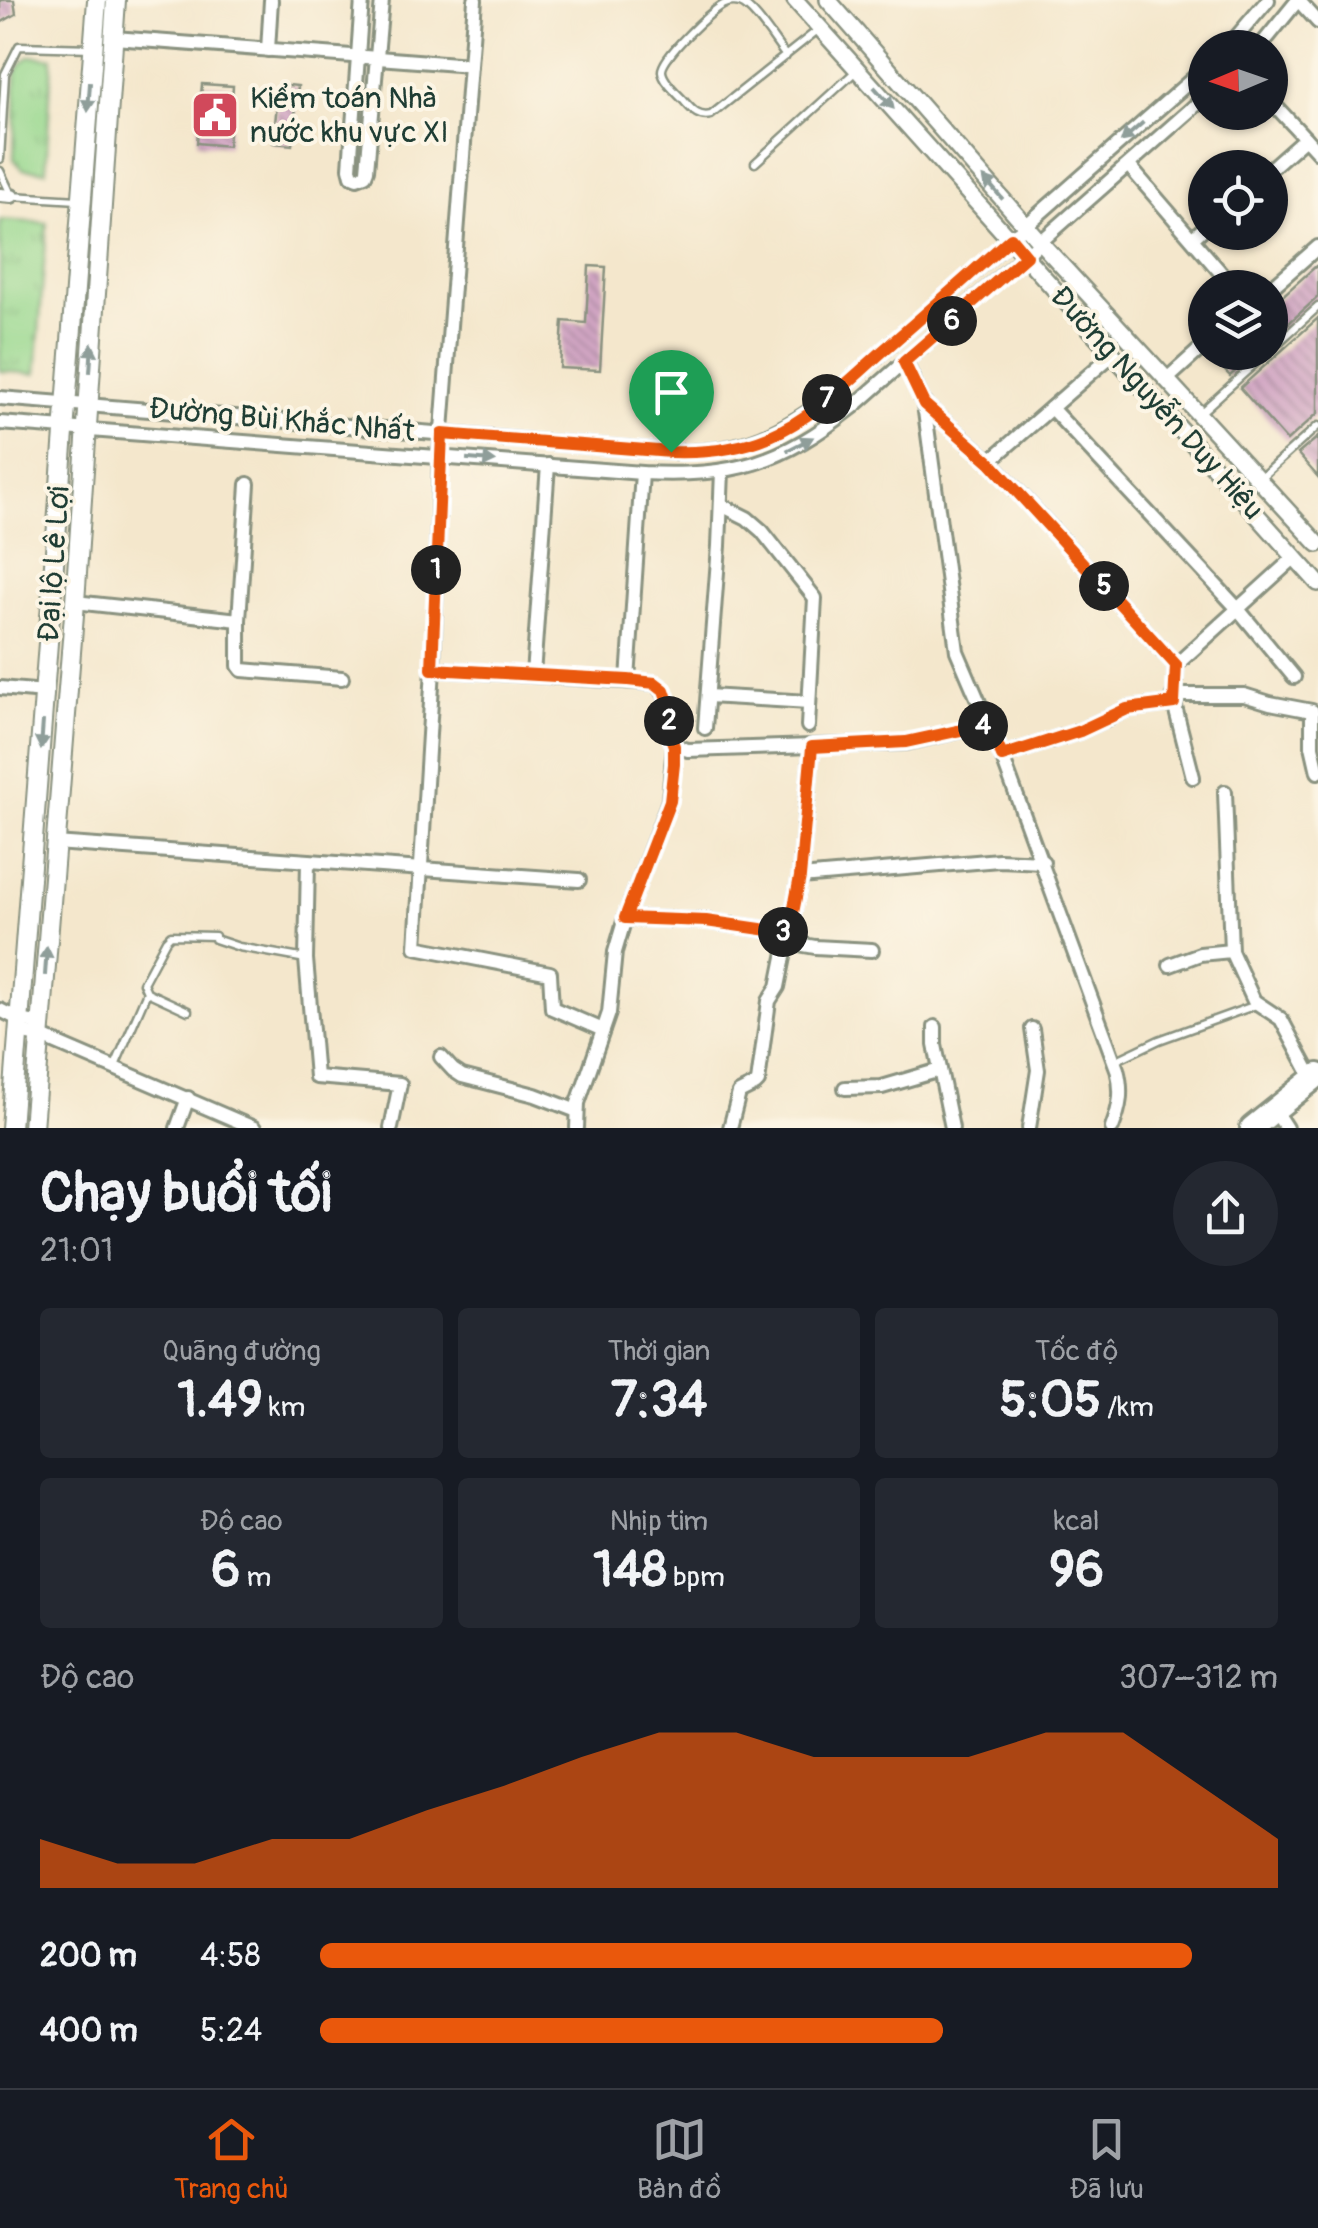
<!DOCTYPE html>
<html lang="vi">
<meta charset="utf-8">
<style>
:root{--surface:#171b24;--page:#242831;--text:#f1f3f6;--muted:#9ea1a6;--line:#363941;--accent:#ea580c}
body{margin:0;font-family:Pangolin,sans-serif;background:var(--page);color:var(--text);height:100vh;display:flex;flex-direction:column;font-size:38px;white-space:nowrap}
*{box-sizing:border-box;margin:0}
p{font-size:32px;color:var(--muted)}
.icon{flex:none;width:55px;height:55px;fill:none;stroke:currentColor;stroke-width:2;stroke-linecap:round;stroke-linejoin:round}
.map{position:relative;height:1128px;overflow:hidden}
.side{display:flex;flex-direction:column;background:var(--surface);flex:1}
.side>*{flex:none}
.needle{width:65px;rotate:268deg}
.controls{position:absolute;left:1188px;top:30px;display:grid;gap:20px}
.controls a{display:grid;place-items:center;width:100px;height:100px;border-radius:50%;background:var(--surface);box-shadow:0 2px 8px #0004;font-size:50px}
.pin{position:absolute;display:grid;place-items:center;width:85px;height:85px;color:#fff;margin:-102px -42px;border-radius:50% 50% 50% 0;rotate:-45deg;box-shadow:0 0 10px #0007}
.pin .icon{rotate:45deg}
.km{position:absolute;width:50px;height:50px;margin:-25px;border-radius:50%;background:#222;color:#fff;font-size:28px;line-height:50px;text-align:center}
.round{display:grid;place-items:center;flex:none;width:105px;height:105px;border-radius:52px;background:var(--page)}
.overview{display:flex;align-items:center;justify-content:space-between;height:170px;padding:0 40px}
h1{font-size:55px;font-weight:700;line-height:75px}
.metrics{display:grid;grid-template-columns:repeat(3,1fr);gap:15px;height:170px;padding:10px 40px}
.metrics div{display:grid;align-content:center;border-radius:10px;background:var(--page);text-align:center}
.metrics b{font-size:50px;font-weight:700}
.metrics small{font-size:28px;font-weight:400}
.metrics p{font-size:28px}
.chart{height:280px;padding:20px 40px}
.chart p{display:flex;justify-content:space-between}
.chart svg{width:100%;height:180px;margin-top:10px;fill:var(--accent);opacity:.7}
ul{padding:0 40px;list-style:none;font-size:32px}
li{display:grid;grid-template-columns:160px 120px 1fr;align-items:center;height:75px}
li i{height:25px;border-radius:12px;background:var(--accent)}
.dock{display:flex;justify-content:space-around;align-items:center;height:140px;border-top:2px solid var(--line);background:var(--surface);font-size:28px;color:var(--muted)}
.dock a{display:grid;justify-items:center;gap:5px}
.dock .active{color:var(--accent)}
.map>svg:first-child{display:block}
.grass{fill:url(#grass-tufts);stroke:#5a8a60;stroke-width:2.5}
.building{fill:url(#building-back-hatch)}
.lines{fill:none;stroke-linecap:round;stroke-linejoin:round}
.service-casing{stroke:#8a9280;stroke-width:11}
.minor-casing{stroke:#8a9280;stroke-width:18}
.tertiary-casing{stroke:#8a9280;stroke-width:20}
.secondary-casing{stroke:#8a9280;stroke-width:22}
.trunk-casing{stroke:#8a9280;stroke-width:28}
.service{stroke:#fff;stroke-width:6}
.minor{stroke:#fff;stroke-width:12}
.tertiary{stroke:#fff;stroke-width:15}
.secondary{stroke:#fff;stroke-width:18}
.trunk{stroke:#fff;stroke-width:22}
.oneway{fill:#8f9e9a}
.route-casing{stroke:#fff;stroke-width:20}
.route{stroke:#ea580c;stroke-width:12}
.labels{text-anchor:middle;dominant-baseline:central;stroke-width:8;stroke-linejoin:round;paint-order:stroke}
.poi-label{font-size:30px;fill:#1f3d34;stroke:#fcf5e5;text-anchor:start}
.street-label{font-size:30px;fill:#1f3d34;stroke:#fcf5e5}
</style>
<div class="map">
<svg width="1318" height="1128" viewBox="0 0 1318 1128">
<defs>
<pattern id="grass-tufts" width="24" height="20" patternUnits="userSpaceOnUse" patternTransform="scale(2.5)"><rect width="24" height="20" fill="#96d78d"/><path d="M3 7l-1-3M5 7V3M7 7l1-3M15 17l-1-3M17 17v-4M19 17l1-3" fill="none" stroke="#81b97a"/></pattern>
<pattern id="building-back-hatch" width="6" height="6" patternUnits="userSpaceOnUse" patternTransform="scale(2.5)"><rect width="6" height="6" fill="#d1a5c3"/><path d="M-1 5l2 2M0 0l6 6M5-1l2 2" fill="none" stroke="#a9889f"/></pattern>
</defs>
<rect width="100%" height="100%" fill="#fcf5e5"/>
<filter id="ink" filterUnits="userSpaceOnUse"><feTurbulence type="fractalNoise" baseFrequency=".01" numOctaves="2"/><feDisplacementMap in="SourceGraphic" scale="20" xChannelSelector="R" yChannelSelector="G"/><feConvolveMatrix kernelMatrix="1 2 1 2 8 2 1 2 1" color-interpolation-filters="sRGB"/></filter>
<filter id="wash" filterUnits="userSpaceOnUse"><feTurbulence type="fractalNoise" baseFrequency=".0048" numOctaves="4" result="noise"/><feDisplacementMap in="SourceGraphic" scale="40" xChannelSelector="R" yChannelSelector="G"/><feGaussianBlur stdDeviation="2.25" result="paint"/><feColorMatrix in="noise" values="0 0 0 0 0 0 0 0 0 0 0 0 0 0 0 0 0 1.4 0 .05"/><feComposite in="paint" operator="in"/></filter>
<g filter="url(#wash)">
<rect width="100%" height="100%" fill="#f4e7cc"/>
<g class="grass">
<polygon points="30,56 52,58 46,171 23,169 14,159 16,72 21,63"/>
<polygon points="0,220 47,223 36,374 0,371"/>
</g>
<g id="blocks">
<g class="building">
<polygon points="0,0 14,0 16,14 0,23"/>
<polygon points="202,84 233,86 228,146 197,143"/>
<polygon points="279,84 298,86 292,145 273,143"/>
<polygon points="589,266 606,267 600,370 560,368 563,321 586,323"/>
<polygon points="1316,266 1318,268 1318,297 1270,340 1270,307"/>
<polygon points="1318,318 1318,413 1287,441 1240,388"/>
<polygon points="1219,352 1256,352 1230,376 1213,358"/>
<polygon points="1318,437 1318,477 1298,454"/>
</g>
</g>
</g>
<g filter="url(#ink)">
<use href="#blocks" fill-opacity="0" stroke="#8a9280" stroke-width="2.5"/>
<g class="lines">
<g class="service-casing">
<g id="service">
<path d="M786 56C776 44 754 7 740 3 736 2 729 2 725 4 712 9 661 58 662 71 663 82 678 94 685 102 693 111 699 118 711 115L819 29"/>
<polyline points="0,159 5,74 19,46 92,48"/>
<polyline points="755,163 857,70"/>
<polyline points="0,171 12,196 78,200"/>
<polyline points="1270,350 1318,307"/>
<polyline points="1199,414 1268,352"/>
<polyline points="1259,479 1318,426"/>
<polyline points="147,992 188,1011"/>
<polyline points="1115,1061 1159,1040 1256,1005"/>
<polyline points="115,1066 147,992 143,983 166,940 171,935 215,936 215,939 239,947 306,959"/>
</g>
</g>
<g class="minor-casing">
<g id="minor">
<polyline points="362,0 350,168 352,176 357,178 365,175 367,170 382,0"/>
<polyline points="475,0 440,456 433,669 416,947 550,973 552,1008 603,1030"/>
<polyline points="1298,0 1318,22"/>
<polyline points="114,38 470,65"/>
<polyline points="1227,48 1268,0"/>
<polyline points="1259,48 1298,0"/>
<polyline points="268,50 271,0"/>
<polyline points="1270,100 1318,152"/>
<polyline points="1129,166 1234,288"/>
<polyline points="1270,169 1305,138"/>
<polyline points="0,195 12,196"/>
<polyline points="1193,238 1205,227"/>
<polyline points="1270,289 1318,247"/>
<path d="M905 362 924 404 957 651 1002 756 1117 1069C1123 1092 1120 1107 1112 1128"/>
<polyline points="1166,380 1205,345"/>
<path d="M0 398 671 452C745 453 782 433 839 390L1205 68"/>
<polyline points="924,404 990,461 1176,665"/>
<polyline points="1051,408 1238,609 1294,677"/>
<path d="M0 423 642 473C735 477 780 464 853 407L1205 97"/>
<polyline points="990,461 1113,354"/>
<polyline points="721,505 747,518 762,531 815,598 808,726"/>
<polyline points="75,602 239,620 248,484"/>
<polyline points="239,620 239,666 242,670 342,678"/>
<path d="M433 669 655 683C676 698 665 724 674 746L688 750 906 743 989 724"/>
<polyline points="533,675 548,465"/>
<polyline points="628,680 642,473"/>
<polyline points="0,688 45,692"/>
<polyline points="1173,695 1244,695 1270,703 1312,711 1312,746 1318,772"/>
<polyline points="708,696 809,702"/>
<polyline points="705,728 719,546 722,471"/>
<polyline points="1002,756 1080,731 1127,709 1174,703"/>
<polyline points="1193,777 1174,703 1176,665 1295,557"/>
<polyline points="1225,792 1231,951 1254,1001 1281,1019 1313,1079"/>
<polyline points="55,843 579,880"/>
<polyline points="308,861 306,959 316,1077 400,1084 391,1128"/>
<polyline points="800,877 999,860 1043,862"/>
<polyline points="625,918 706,921 789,933"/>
<polyline points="787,942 815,947 872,950"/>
<polyline points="1170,965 1200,954 1231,951"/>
<polyline points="0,1010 20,1020 41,1024"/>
<polyline points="935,1027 935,1045 952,1128"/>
<polyline points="19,1032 40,1036 254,1128"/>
<polyline points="441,1057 453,1070 462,1076 535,1095 577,1111"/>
<polyline points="845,1088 882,1087 940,1070"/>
<polyline points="1275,1111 1286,1128"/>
<polyline points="177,1128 188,1098"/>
<polyline points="577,1128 578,1103 609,1013 615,952 625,918 669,801 674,746"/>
<polyline points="730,1128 739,1093 755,1085 758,1082 769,1001 778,987 800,877 812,747"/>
<polyline points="1029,1128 1038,1070 1032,1029"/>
</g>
</g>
<g class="tertiary-casing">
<g id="tertiary">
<polyline points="795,0 1318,583"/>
<polyline points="828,0 1041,243 1318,544"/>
</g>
</g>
<g class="secondary-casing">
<g id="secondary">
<polyline points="11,1128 97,0"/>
<polyline points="33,1128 75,602 116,0"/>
</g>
</g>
<g class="trunk-casing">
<polyline id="trunk" points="1252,1128 1318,1075"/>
</g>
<use href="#service" class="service"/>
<use href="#minor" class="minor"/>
<use href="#tertiary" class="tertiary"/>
<use href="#secondary" class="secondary"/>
<use href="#trunk" class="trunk"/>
</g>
<defs><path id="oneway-solid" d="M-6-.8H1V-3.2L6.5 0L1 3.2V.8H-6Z" transform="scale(2.5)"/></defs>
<g class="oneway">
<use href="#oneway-solid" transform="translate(89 97) rotate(94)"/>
<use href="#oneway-solid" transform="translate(884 98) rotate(48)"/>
<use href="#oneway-solid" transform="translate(1132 132) rotate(139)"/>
<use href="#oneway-solid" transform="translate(993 188) rotate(-131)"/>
<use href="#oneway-solid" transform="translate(91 358) rotate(-86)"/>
<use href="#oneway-solid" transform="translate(800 444) rotate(-27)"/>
<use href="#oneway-solid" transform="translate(481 460) rotate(5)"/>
<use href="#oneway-solid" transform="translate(42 735) rotate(94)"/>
<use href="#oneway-solid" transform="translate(46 961) rotate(-86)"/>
</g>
</g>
<g class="lines" filter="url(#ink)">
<g class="route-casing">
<path id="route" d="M1011 238 1026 256 904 362 924 404 990 462 1176 665 1174 703 1127 709 1080 731 1002 756 989 724 906 742 812 747 800 877 789 933 706 921 625 918 670 801 674 764V746L670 735 668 702 664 690 655 683 628 680 432 669 442 434 671 452C704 453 737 450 768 437 813 418 849 381 884 350 927 313 969 275 1011 238Z"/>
</g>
<use href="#route" class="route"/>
</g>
<defs>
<g id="civic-square" transform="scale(2.5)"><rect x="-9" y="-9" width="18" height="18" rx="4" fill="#d1495b" stroke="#fcf5e5"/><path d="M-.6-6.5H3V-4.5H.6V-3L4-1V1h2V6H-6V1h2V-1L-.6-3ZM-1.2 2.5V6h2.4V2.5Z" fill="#fff"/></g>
</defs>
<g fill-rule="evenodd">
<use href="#civic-square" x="215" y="115"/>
</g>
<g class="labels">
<g class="poi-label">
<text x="250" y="98">Kiểm toán Nhà<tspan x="250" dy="34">nước khu vực XI</tspan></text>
</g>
<g class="street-label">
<text transform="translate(1157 403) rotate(48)">Đường Nguyễn Duy Hiệu</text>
<text transform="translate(282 420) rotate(5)">Đường Bùi Khắc Nhất</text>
<text transform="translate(54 564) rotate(-86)">Đại lộ Lê Lợi</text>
</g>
</g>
</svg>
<div class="controls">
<a><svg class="needle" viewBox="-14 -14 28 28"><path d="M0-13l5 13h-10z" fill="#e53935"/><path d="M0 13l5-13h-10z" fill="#9ea1a6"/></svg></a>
<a><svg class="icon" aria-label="locate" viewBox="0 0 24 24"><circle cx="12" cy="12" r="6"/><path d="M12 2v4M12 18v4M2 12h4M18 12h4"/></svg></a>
<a><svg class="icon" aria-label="layers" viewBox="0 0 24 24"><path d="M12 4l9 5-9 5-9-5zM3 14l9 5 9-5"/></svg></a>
</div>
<div class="pin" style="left:671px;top:452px;background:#1e9e55"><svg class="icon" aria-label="arrive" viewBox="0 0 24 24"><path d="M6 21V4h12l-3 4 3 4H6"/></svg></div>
<b class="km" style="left:436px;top:570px">1</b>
<b class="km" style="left:669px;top:721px">2</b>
<b class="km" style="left:783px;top:932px">3</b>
<b class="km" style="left:983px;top:726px">4</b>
<b class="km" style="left:1104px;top:586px">5</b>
<b class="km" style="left:952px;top:321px">6</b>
<b class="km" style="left:827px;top:399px">7</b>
</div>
<section class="side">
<div class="overview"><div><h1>Chạy buổi tối</h1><p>21:01</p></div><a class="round"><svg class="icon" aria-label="share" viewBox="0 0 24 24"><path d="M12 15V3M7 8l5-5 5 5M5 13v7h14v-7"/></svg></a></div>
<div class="metrics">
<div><p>Quãng đường</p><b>1.49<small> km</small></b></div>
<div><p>Thời gian</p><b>7:34</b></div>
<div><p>Tốc độ</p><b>5:05<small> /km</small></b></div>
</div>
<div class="metrics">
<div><p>Độ cao</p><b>6<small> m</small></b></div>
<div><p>Nhịp tim</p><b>148<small> bpm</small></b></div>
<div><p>kcal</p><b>96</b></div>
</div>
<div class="chart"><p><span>Độ cao</span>307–312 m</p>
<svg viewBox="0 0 160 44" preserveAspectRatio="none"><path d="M0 44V32L10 38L20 38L30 32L40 32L50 25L60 19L70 12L80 6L90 6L100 12L110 12L120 12L130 6L140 6L150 19L160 32V44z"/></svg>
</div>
<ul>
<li><b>200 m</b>4:58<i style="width:91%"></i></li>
<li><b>400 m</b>5:24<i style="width:65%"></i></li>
</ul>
</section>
<nav class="dock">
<a class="active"><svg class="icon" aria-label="home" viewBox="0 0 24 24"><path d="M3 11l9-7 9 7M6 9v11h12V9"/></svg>Trang chủ</a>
<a><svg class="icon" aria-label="map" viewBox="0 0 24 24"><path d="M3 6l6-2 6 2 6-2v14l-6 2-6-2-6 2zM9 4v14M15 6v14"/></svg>Bản đồ</a>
<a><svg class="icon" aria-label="saved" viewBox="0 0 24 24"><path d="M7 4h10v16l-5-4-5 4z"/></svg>Đã lưu</a>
</nav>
